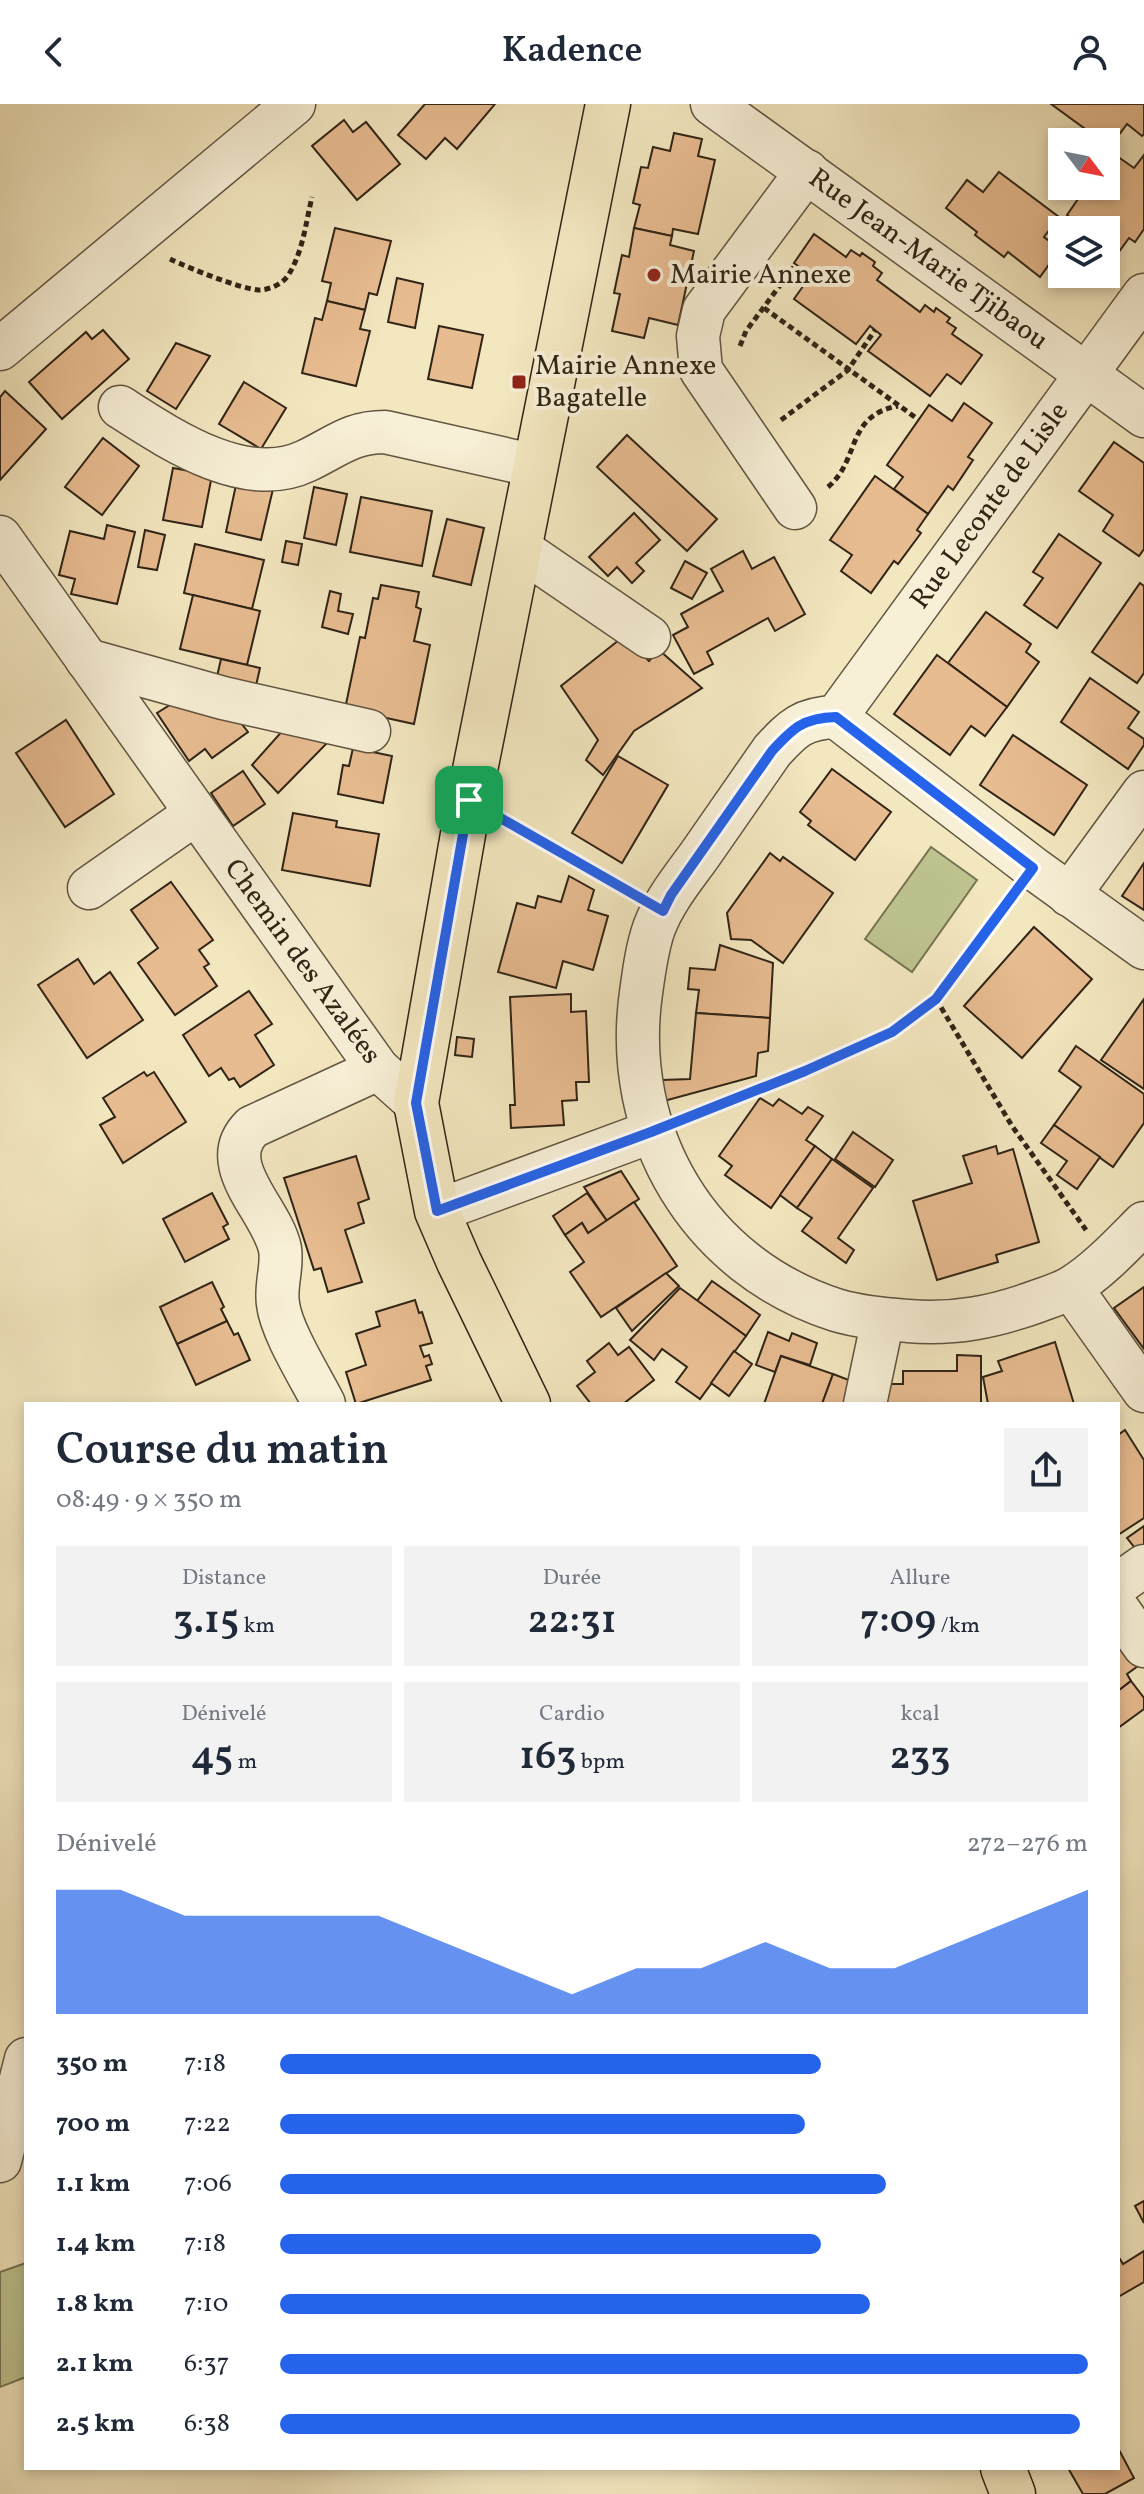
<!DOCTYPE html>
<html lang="fr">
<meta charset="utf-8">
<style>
:root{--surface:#fff;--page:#f2f2f3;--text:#1f2937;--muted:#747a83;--accent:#2563eb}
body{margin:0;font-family:Vollkorn,serif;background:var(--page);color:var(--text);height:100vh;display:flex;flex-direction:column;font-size:30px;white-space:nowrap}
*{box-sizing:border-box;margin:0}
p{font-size:26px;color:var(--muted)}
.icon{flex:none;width:44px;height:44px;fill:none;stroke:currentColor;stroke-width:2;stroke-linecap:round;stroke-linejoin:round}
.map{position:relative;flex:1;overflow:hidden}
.panel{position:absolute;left:24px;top:1298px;width:1096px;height:1068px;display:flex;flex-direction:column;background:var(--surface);border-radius:0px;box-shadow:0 4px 12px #0003}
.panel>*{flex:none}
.needle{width:52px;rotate:122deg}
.fabs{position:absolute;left:1048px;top:24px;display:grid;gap:16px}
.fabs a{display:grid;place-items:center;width:72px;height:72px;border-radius:0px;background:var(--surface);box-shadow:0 4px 12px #0003;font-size:40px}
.pin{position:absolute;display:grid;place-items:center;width:68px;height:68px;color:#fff;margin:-34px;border-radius:16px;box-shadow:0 4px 12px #0006}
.round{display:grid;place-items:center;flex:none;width:84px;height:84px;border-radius:0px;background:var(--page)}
.overview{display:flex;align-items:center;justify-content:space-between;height:136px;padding:0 32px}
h1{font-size:44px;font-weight:600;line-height:60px}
.figures{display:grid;grid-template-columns:repeat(3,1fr);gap:12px;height:136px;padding:8px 32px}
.figures div{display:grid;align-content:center;border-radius:0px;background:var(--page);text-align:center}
.figures b{font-size:40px;font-weight:600}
.figures small{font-size:22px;font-weight:400}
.figures p{font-size:22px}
.chart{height:224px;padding:16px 32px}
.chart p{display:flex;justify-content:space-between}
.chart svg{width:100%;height:144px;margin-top:8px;fill:var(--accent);opacity:.7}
ul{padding:0 32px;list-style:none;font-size:26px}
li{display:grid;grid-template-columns:128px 96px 1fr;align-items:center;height:60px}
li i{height:20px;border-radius:10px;background:var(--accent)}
header{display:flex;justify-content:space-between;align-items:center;height:104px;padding:0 32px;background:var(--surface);font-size:36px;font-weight:600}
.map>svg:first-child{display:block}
.garden{fill:#bec490;stroke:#777453;stroke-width:2}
.building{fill:#e8bc91;stroke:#302416;stroke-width:2}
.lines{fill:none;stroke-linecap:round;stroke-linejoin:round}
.minor-casing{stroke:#615540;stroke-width:45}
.major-casing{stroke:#302416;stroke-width:47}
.path{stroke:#302416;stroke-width:5;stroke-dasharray:6 4;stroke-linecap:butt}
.minor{stroke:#f7efd6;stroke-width:42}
.major{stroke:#f3e7c0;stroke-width:44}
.route-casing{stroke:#fff;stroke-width:16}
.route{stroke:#2563eb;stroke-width:10}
.poi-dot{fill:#8f2418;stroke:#f7efd6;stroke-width:3}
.labels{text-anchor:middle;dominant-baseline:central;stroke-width:8;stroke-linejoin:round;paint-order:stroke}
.street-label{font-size:28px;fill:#302416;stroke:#f7efd6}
.poi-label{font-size:28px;fill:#302416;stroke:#f7efd6;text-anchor:start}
</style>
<header><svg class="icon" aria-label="back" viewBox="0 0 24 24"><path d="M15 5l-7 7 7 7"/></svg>Kadence<svg class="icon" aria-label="person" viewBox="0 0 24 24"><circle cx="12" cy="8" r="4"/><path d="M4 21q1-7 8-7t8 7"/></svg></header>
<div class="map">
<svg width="1144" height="2390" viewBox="0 0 1144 2390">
<rect width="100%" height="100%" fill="#f3e7c0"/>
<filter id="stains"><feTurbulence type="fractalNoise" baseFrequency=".0025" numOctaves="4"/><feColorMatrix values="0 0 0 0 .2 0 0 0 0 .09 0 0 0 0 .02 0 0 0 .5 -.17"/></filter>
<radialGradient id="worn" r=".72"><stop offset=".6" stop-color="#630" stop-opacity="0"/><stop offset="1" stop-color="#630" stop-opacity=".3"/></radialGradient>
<g class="garden">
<polygon points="931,743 977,776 912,868 865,835"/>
<polygon points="26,2159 26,2273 0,2283 0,2168"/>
</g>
<g class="building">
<polygon points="425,0 495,0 457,45 445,34 426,55 398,31"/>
<polygon points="1051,0 1144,0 1144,30 1142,32 1127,20 1110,43"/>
<polygon points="344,16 353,28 366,18 400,60 357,96 312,42"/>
<polygon points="674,29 702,35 698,52 715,56 698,130 673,125 672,132 634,124 640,101 633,99 641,63 648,64 653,43 670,47"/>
<polygon points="1111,48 1134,64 1144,51 1144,125 1135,138 1129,134 1108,163 1106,161 1106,126 1088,126 1067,111 1087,82 1106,82 1106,55"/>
<polygon points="999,68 1059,113 1044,133 1060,145 1040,173 1008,148 1004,153 975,131 977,128 946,104 967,76 983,88"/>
<polygon points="335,124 391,137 377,191 369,189 365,206 327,197 331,179 322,177"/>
<polygon points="634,124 672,132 670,141 694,147 678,221 649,214 644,234 612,227 620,190 614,189 622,151 629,153"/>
<polygon points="814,130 846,153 851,146 860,152 862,149 875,158 873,162 882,169 877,176 920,208 925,201 934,208 936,204 950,214 947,218 956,224 952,230 982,251 961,280 947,270 930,292 868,247 881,231 870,222 856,240 794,195 811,171 794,159"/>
<polygon points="397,174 423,180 415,224 388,218"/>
<polygon points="327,197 365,206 360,225 370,227 356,282 302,269 315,214 322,216"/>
<polygon points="439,222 483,231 472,284 428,275"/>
<polygon points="103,226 129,255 62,315 29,278 86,228 92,235"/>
<polygon points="176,239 210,252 176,305 147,287"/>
<polygon points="244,278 286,304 261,345 219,320"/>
<polygon points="5,287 46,325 0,376 0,293"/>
<polygon points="964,299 992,319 968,353 973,356 953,386 948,382 928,410 894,385 903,373 887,361 929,301 952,317"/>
<polygon points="627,331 717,415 687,447 597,363"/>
<polygon points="103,334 139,362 102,411 65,383"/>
<polygon points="1114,338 1144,359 1144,445 1139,452 1103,427 1113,411 1079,387"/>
<polygon points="173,364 212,371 202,423 163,416"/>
<polygon points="875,372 928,410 917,426 921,429 898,460 894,457 871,489 841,467 852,451 830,436"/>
<polygon points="237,376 273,385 261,436 226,428"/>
<polygon points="314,383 347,390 336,441 304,434"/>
<polygon points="361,393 432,407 422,462 350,448"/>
<polygon points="634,409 660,436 636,459 644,467 632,479 617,463 608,472 589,453"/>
<polygon points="447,415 484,424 471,481 433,472"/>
<polygon points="107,421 135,428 117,500 71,490 75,475 59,471 70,427 104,435"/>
<polygon points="145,426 165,431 157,466 138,463"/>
<polygon points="1059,430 1101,459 1057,524 1024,501 1043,474 1033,468"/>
<polygon points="286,437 302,440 298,461 282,458"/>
<polygon points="195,440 264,456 252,505 184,489"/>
<polygon points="743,447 752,465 774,453 805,510 775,527 768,514 707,548 713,560 694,570 673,531 688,523 681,510 723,487 711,465"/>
<polygon points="685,457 707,469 692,495 671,484"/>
<polygon points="1140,479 1144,482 1144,569 1137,579 1092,548"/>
<polygon points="381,481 419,488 416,503 421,505 414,537 430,541 414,620 345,605 360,533 365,534 373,494 378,495"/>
<polygon points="330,487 341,490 338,507 353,510 348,530 322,523"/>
<polygon points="193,491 260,507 247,561 180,545"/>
<polygon points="986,508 1031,540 1026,548 1039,558 1007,603 948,559"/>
<polygon points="624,532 649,557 659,546 702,584 634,627 603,671 586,656 598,636 561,582"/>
<polygon points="937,551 1007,603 985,632 971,622 950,651 894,610"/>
<polygon points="221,555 260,564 255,586 216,577"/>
<polygon points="1090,574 1139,608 1128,624 1144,635 1144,641 1128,665 1061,618"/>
<polygon points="173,599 241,619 248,628 212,654 205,645 189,657 157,609"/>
<polygon points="66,616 114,690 65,723 16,649"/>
<polygon points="284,625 332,634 278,689 252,661"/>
<polygon points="1013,631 1087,681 1054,731 980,681"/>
<polygon points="353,644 392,652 383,699 338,690 343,661 349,662"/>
<polygon points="618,652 668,681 622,759 572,729"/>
<polygon points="832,665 891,708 855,756 808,721 811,717 800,708"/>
<polygon points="243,667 265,700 233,722 211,689"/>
<polygon points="293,709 337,717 336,723 379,730 370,782 282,766"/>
<polygon points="770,749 780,757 783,753 833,789 783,859 751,836 731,835 727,809"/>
<polygon points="1144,759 1144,806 1122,792"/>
<polygon points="569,772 594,786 588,806 608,812 593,866 563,857 556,884 498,868 517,799 535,804 538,792 561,798"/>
<polygon points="171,778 213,836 199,846 209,860 204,863 217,882 175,911 138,859 158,844 131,806"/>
<polygon points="1034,823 1092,875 1022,954 964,902"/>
<polygon points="720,841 773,859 770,914 696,909 699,886 688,885 690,864 715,866"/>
<polygon points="78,855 94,880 110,868 143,916 87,954 38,881"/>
<polygon points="249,887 272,920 255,931 274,961 240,983 234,974 229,976 221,964 209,972 183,931"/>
<polygon points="571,890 571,908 586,907 589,978 576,978 577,996 562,997 564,1021 511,1024 510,1001 515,1001 510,893"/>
<polygon points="1144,895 1144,985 1101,956"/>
<polygon points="696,909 770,914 768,947 758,949 756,972 664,997 662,976 690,975"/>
<polygon points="457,933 474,935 472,953 455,951"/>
<polygon points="1076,942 1144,990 1144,1019 1113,1063 1054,1021 1081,983 1059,967"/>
<polygon points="144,968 147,972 154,968 186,1018 123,1059 100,1021 115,1013 103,994"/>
<polygon points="760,994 773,1002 779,995 802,1010 808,1003 823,1012 806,1036 815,1042 771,1104 725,1071 732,1062 719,1052"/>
<polygon points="1054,1021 1100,1053 1077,1085 1057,1071 1067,1057 1041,1039"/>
<polygon points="853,1028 893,1056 875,1083 835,1055"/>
<polygon points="815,1042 832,1055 797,1104 780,1091"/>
<polygon points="996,1042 998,1050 1013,1045 1039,1138 996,1151 998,1158 937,1176 913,1097 972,1079 963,1052"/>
<polygon points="356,1052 369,1095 358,1099 364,1119 345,1126 362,1178 328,1188 321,1164 314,1166 284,1074"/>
<polygon points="832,1055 873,1084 838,1134 854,1146 846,1159 802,1127 812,1114 797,1104"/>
<polygon points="621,1067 639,1095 607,1117 584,1083"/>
<polygon points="212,1089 228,1120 223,1123 229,1135 185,1158 163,1115"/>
<polygon points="587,1089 607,1117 588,1129 582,1119 565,1131 553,1112"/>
<polygon points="634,1098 677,1162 601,1213 570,1168 584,1158 565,1131 582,1119 588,1129"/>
<polygon points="666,1169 679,1182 632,1227 616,1204"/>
<polygon points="712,1177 760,1211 746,1232 697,1197"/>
<polygon points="212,1178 224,1203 221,1205 227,1217 177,1240 160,1203"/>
<polygon points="1144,1183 1144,1245 1114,1204"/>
<polygon points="680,1184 746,1232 700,1295 676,1278 687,1263 662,1245 654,1256 630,1236"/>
<polygon points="415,1196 419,1209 422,1208 432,1239 420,1242 424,1253 429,1251 432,1260 426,1262 431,1276 356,1300 346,1268 366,1261 356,1230 380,1222 376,1208"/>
<polygon points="227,1217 234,1231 238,1229 250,1256 196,1281 177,1240"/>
<polygon points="768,1228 789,1237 792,1229 817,1239 810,1261 781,1252 775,1268 756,1261"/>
<polygon points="1055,1238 1074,1300 988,1300 983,1273 1002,1267 998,1257"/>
<polygon points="609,1239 618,1251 629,1243 654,1276 623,1300 591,1300 577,1282 595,1268 587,1257"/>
<polygon points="734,1247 752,1260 729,1292 711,1279"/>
<polygon points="957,1251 981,1252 981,1300 885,1300 885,1280 903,1280 903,1267 957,1267"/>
<polygon points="781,1252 833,1270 822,1300 764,1300"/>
<polygon points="833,1270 854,1278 846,1300 822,1300"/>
<polygon points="1125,1326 1144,1356 1144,1414 1118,1431 1118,1331"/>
<polygon points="1144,1422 1144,1445 1139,1449 1127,1434"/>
<polygon points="1118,1533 1138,1562 1127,1570 1131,1577 1118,1587"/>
<polygon points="1131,1577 1144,1594 1144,1605 1118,1624 1118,1587"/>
<polygon points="1144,2097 1144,2119 1135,2102"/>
<polygon points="1144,2147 1144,2178 1118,2193 1118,2157 1120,2155 1123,2160"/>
<polygon points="1118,2344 1134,2374 1105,2390 1083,2390 1068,2364 1118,2364"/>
</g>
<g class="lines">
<g class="minor-casing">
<g id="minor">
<polyline points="712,0 1144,312"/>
<polyline points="0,245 294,0"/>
<path d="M120 303C170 335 245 386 306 357 336 343 350 328 385 328L536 362"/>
<polyline points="795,404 701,266 698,232 704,206 807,67"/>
<polyline points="0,433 378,965 416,999"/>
<polyline points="519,444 649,533"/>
<polyline points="87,556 223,594 369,627"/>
<path d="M836 613C803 614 793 624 772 647 748 682 723 717 699 752 683 774 664 797 654 824 647 844 644 867 641 889 621 1030 699 1162 836 1206 859 1213 884 1215 908 1217 954 1221 994 1213 1038 1197 1049 1193 1062 1189 1072 1183 1099 1166 1122 1141 1144 1119"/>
<polyline points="836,613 1144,191"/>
<polyline points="836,613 1033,764 1144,844"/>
<polyline points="89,784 195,710"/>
<polyline points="1069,791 1144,688"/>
<polyline points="437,1107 651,1028"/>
<polyline points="1071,1184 1144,1287"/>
<path d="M324 1300C311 1274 281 1227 278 1200 275 1181 283 1163 280 1145 272 1105 214 1061 252 1023L378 965"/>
<polyline points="865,1300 883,1215"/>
<polyline points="1118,1480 1144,1462"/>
<polyline points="1118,1505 1144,1542"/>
<polyline points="0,2057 26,1955"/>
</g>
</g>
<g class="major-casing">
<g id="major">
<polyline points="528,1300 459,1158 437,1107 416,999 469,696 608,0"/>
<polyline points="1003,2364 1013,2390"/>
</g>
</g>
<g class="path">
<path d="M170 155C189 164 238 184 258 186 270 186 283 180 289 170 303 147 306 118 312 93"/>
<polyline points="764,204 919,316"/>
<polyline points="740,242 746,227 796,160"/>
<polyline points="781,316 848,266 875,226"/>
<path d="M828 383C861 355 845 312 898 302"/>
<polyline points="505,716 628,787"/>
<polyline points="936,895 1012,1022 1086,1126"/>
<polyline points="688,1014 805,967 892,928 936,895 1011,794"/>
</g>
<use href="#minor" class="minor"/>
<use href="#major" class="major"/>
</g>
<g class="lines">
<g class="route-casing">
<path id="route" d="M836 613 1033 764 936 895 892 928 805 967 651 1028 437 1107 416 999 469 696 663 807 671 791 772 647C793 624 803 614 836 613Z"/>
</g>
<use href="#route" class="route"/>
</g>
<g class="poi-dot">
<circle cx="654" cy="171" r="8"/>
<rect x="511" y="270" width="16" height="16" rx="4"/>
</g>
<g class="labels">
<g class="street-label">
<text transform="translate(928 156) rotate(36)">Rue Jean-Marie Tjibaou</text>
<text transform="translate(990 402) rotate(-54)">Rue Leconte de Lisle</text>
<text transform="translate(302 858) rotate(54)">Chemin des Azalées</text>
</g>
<g class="poi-label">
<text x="670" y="171">Mairie Annexe</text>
<text x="535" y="262">Mairie Annexe<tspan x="535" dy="32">Bagatelle</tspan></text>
</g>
</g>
<rect width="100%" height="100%" filter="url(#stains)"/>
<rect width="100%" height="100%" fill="url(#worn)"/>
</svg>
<div class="fabs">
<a><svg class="needle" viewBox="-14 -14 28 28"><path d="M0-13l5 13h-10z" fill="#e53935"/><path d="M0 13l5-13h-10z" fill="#747a83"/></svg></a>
<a><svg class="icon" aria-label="layers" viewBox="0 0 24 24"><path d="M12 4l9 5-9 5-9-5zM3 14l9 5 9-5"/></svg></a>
</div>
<div class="pin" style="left:469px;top:696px;background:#1e9e55"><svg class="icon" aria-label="arrive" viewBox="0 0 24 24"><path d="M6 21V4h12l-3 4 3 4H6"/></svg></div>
<section class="panel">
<div class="overview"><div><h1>Course du matin</h1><p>08:49 · 9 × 350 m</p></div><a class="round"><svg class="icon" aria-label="share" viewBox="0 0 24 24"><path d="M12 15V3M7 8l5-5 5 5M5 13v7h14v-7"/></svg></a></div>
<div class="figures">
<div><p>Distance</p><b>3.15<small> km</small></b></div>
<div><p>Durée</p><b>22:31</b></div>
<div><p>Allure</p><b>7:09<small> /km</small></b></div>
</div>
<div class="figures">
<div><p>Dénivelé</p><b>45<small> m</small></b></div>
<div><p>Cardio</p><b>163<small> bpm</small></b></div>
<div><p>kcal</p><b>233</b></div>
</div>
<div class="chart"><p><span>Dénivelé</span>272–276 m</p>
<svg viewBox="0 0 160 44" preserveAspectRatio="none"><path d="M0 44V6L10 6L20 14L30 14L40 14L50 14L60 22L70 30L80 38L90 30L100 30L110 22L120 30L130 30L140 22L150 14L160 6V44z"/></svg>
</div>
<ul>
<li><b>350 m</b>7:18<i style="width:67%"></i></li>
<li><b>700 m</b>7:22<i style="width:65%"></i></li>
<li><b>1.1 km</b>7:06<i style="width:75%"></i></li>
<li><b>1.4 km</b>7:18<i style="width:67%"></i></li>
<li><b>1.8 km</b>7:10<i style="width:73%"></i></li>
<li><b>2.1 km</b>6:37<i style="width:100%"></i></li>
<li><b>2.5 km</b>6:38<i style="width:99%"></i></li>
</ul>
</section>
</div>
